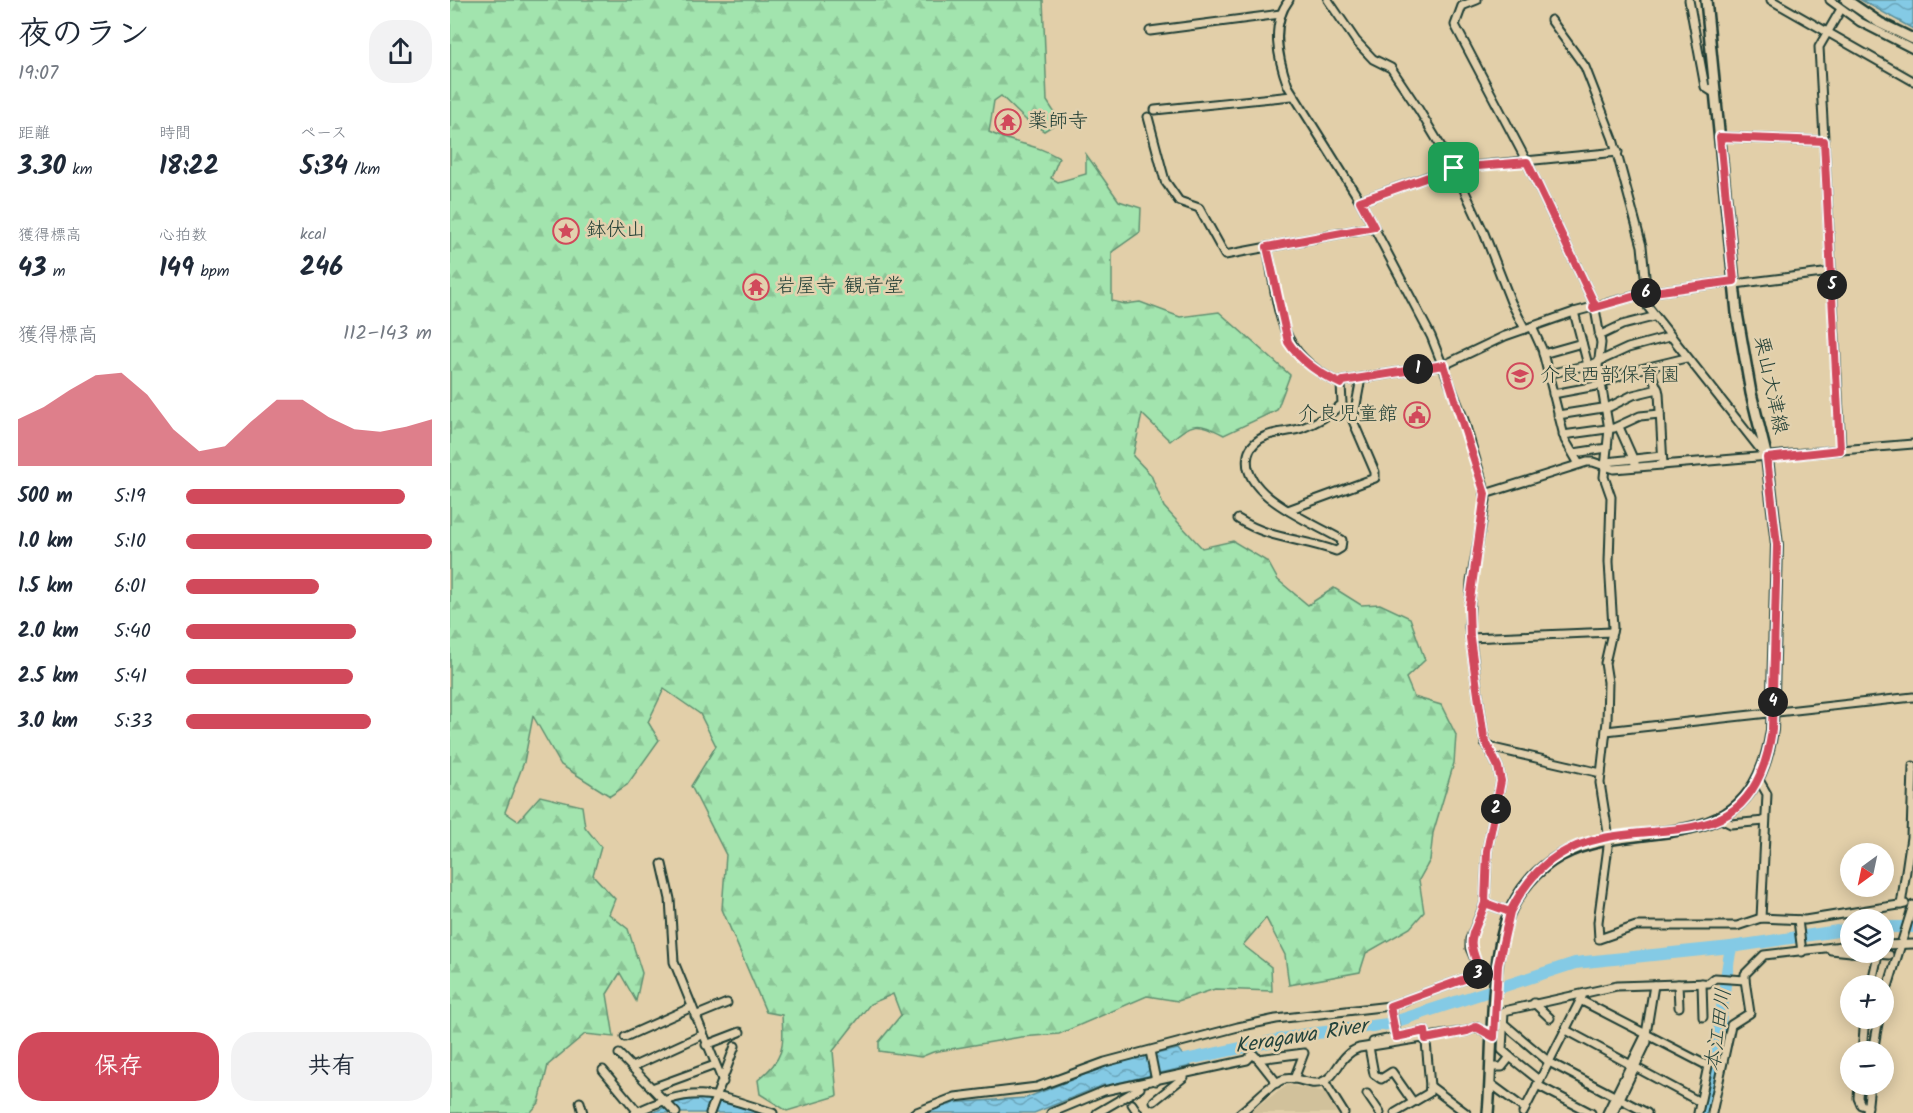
<!DOCTYPE html>
<html lang="ja">
<meta charset="utf-8">
<style>
:root{--surface:#fff;--page:#f2f2f3;--text:#1f2937;--muted:#747a83;--accent:#d1495b}
body{margin:0;font-family:Kalam,"Klee One",sans-serif;background:var(--page);color:var(--text);height:100vh;display:flex;flex-direction:column;font-size:22px;white-space:nowrap}
*{box-sizing:border-box;margin:0}
p{font-size:20px;color:var(--muted)}
.icon{flex:none;width:33px;height:33px;fill:none;stroke:currentColor;stroke-width:2;stroke-linecap:round;stroke-linejoin:round}
.map{position:relative;flex:1;overflow:hidden}
.sheet{display:flex;flex-direction:column;background:var(--surface);width:450px}
.sheet>*{flex:none}
.needle{width:39px;rotate:213deg}
.fabs{position:absolute;left:1390px;top:843px;display:grid;gap:12px}
.fabs a{display:grid;place-items:center;width:54px;height:54px;border-radius:50%;background:var(--surface);box-shadow:0 3px 15px #0003;font-size:30px}
.pin{position:absolute;display:grid;place-items:center;width:51px;height:51px;color:#fff;margin:-26px;border-radius:12px;box-shadow:0 3px 9px #0006}
.km{position:absolute;width:30px;height:30px;margin:-15px;border-radius:50%;background:#222;color:#fff;font-size:16px;line-height:30px;text-align:center}
.round{display:grid;place-items:center;flex:none;width:63px;height:63px;border-radius:24px;background:var(--page)}
.head{display:flex;align-items:center;justify-content:space-between;height:102px;padding:0 18px}
h1{font-size:33px;font-weight:800;line-height:45px}
.stats{display:grid;grid-template-columns:repeat(3,1fr);gap:9px;height:102px;padding:6px 18px}
.stats div{display:grid;align-content:center}
.stats b{font-size:26px;font-weight:800}
.stats small{font-size:16px;font-weight:400}
.stats p{font-size:16px}
.chart{height:168px;padding:12px 18px}
.chart p{display:flex;justify-content:space-between}
.chart svg{width:100%;height:108px;margin-top:6px;fill:var(--accent);opacity:.7}
.cta{display:flex;gap:12px;margin-top:auto;padding:12px 18px}
.cta a{flex:1;height:69px;border-radius:24px;background:var(--accent);color:#fff;font-size:24px;font-weight:800;line-height:69px;text-align:center}
.cta a+a{background:var(--page);color:var(--text)}
ul{padding:0 18px;list-style:none;font-size:20px}
li{display:grid;grid-template-columns:96px 72px 1fr;align-items:center;height:45px}
li i{height:15px;border-radius:8px;background:var(--accent)}
main{display:flex;flex:1;min-height:0}
.map>svg:first-child{display:block}
.built{fill:#d1c19b}
.forest{fill:url(#forest-firs);stroke:#609071;stroke-width:1.5}
.water{fill:url(#water-waves);stroke:#5c929e;stroke-width:1.5}
.lines{fill:none;stroke-linecap:round;stroke-linejoin:round}
.river{stroke:#84cae5;stroke-width:12}
.minor-casing{stroke:#1f3d34;stroke-width:11}
.major-casing{stroke:#1f3d34;stroke-width:14}
.minor{stroke:#e2d1ae;stroke-width:7}
.major{stroke:#e2d1ae;stroke-width:9}
.route-casing{stroke:#fff;stroke-width:12}
.route{stroke:#d1495b;stroke-width:8}
.labels{text-anchor:middle;dominant-baseline:central;stroke-width:5;stroke-linejoin:round;paint-order:stroke}
.poi-label{font-size:20px;fill:#1f3d34;stroke:#e2d1ae;text-anchor:start}
.street-label{font-size:20px;fill:#1f3d34;stroke:#e2d1ae}
.water-label{font-size:21px;font-style:italic;fill:#24443d;stroke:#e2d1ae}
</style>
<main>
<section class="sheet">
<div class="head"><div><h1>夜のラン</h1><p>19:07</p></div><a class="round"><svg class="icon" aria-label="share" viewBox="0 0 24 24"><path d="M12 15V3M7 8l5-5 5 5M5 13v7h14v-7"/></svg></a></div>
<div class="stats">
<div><p>距離</p><b>3.30<small> km</small></b></div>
<div><p>時間</p><b>18:22</b></div>
<div><p>ペース</p><b>5:34<small> /km</small></b></div>
</div>
<div class="stats">
<div><p>獲得標高</p><b>43<small> m</small></b></div>
<div><p>心拍数</p><b>149<small> bpm</small></b></div>
<div><p>kcal</p><b>246</b></div>
</div>
<div class="chart"><p><span>獲得標高</span>112–143 m</p>
<svg viewBox="0 0 160 44" preserveAspectRatio="none"><path d="M0 44V25L10 20L20 13L30 7L40 6L50 15L60 29L70 38L80 36L90 26L100 17L110 17L120 24L130 29L140 30L150 28L160 25V44z"/></svg>
</div>
<ul>
<li><b>500 m</b>5:19<i style="width:89%"></i></li>
<li><b>1.0 km</b>5:10<i style="width:100%"></i></li>
<li><b>1.5 km</b>6:01<i style="width:54%"></i></li>
<li><b>2.0 km</b>5:40<i style="width:69%"></i></li>
<li><b>2.5 km</b>5:41<i style="width:68%"></i></li>
<li><b>3.0 km</b>5:33<i style="width:75%"></i></li>
</ul>
<div class="cta"><a>保存</a><a>共有</a></div>
</section>
<div class="map">
<svg width="1463" height="1113" viewBox="0 0 1463 1113">
<defs>
<pattern id="forest-firs" width="22" height="20" patternUnits="userSpaceOnUse" patternTransform="scale(1.5)"><rect width="22" height="20" fill="#a2e4ae"/><path d="M5 1l3.5 6h-7zM16 11l3.5 6h-7z" fill="#8bc496"/></pattern>
<pattern id="water-waves" width="16" height="10" patternUnits="userSpaceOnUse" patternTransform="scale(1.5)"><rect width="16" height="10" fill="#84cae5"/><path d="M0 5q4-4 8 0t8 0" fill="none" stroke="#6ba5ba"/></pattern>
</defs>
<rect width="100%" height="100%" fill="#e2cfa9"/>
<filter id="ink" filterUnits="userSpaceOnUse"><feTurbulence type="fractalNoise" baseFrequency=".0167" numOctaves="2"/><feDisplacementMap in="SourceGraphic" scale="12" xChannelSelector="R" yChannelSelector="G"/><feConvolveMatrix kernelMatrix="1 2 1 2 8 2 1 2 1" color-interpolation-filters="sRGB"/></filter>
<g filter="url(#ink)">
<polygon class="built" points="838,1085 877,1092 886,1113 797,1113"/>
<path class="forest" d="M0 0H593L597 101 610 121 594 131 576 120 551 96 544 101 539 132C565 145 585 143 609 158L601 178 608 182 636 174V154L669 201 691 208 690 232 662 252V301L675 304 690 302 730 317 769 312 840 375 827 410 774 435C747 421 743 422 720 441L692 414 683 456 701 475 714 507 752 548 783 541 818 562 828 580 858 605 884 588 911 605 930 604 960 618 975 660 956 678 964 697 991 705 1006 735 1004 763 983 833 980 860 969 880 974 912 960 928 916 953 910 972 839 985 835 955 816 918 793 945 821 967 822 991 765 989 728 1001 697 996 609 1034 571 1037 483 1052 471 1057 429 1051V1042L451 1015 443 994 420 1004 383 1051 387 1096 337 1111 310 1094 308 1080C334 1059 334 1048 332 1015L316 1012 272 909 276 855 241 786 266 746 250 714 214 689 198 722 209 740 177 785 160 796 111 765 83 716 74 762 55 812 68 821 90 796 132 806 135 827 151 847 143 875 165 899 159 914 178 929 192 973 186 1001 170 973 157 994 164 1037 135 1034 98 1065 89 1103 80 1113H0Z"/>
<g class="water">
<polygon points="1411,0 1463,0 1463,29"/>
<polygon points="728,1049 741,1066 646,1088 584,1113 474,1113 499,1103 576,1098 661,1064"/>
<polygon points="258,1096 308,1113 202,1113 224,1103"/>
</g>
<g class="lines">
<g class="river">
<polyline points="1434,927 1463,927"/>
<polyline points="721,1063 851,1035 938,1024 1125,963 1281,947 1401,929"/>
<path d="M1255 1113C1268 1058 1271 1002 1281 947"/>
</g>
<g class="minor-casing">
<g id="minor">
<polyline points="878,0 906,41 923,59 941,68 969,110 1004,168 1034,233 1061,302 1075,329"/>
<polyline points="1027,0 1012,6 1005,25 1076,160 1144,303 1151,343 1148,366 1159,429 1154,477 1161,497 1159,562 1163,628 1155,663 1158,682 1157,721 1150,783 1159,839 1148,922 1149,939 1186,926 1287,926 1311,918 1355,920 1455,904"/>
<polyline points="1239,0 1255,87 1266,94"/>
<polyline points="1321,0 1463,81"/>
<polyline points="1380,0 1410,22 1463,49"/>
<polyline points="1101,20 1135,67 1163,139 1192,246 1198,307 1314,454"/>
<polyline points="700,31 831,14"/>
<polyline points="705,110 842,96"/>
<polyline points="698,117 715,181 729,201 749,208 775,255 924,227"/>
<polyline points="1270,137 1374,141"/>
<polyline points="910,201 1002,168 1168,152"/>
<path d="M817 247C830 311 825 353 891 384"/>
<polyline points="1285,284 1381,272"/>
<polyline points="1124,312 1138,365"/>
<polyline points="1082,327 1092,349 1115,440 1129,464"/>
<polyline points="1149,336 1172,325 1203,317"/>
<polyline points="1093,354 1132,343"/>
<polyline points="1199,367 1209,393 1213,465"/>
<polyline points="1098,374 1143,364 1178,348 1219,337"/>
<polyline points="891,384 893,381 994,365 1055,336 1124,312 1196,293 1284,281"/>
<polyline points="1103,394 1146,386 1178,372 1236,358"/>
<polyline points="1108,415 1159,407 1183,395 1208,389"/>
<polyline points="1169,427 1185,463"/>
<polyline points="1113,435 1164,428 1190,416 1210,414"/>
<polyline points="1391,450 1369,47 1391,9"/>
<polyline points="1124,453 1157,448"/>
<polyline points="1156,462 1212,456"/>
<polyline points="1035,494 1137,462 1143,462 1164,469 1463,444"/>
<polyline points="838,510 925,478 925,472 903,421 911,378"/>
<path d="M788 519C822 540 850 538 886 551L891 548 892 540C865 523 789 496 798 455 800 446 808 439 816 436 828 431 841 432 852 428 866 423 881 414 892 404L891 384"/>
<polyline points="1020,638 1162,632"/>
<polyline points="1156,731 1463,697"/>
<polyline points="1035,743 1043,748 1151,773"/>
<polyline points="1309,780 1317,794 1311,918"/>
<polyline points="1269,818 1281,824 1315,821"/>
<polyline points="212,864 220,899 224,962 273,1082"/>
<polyline points="1035,903 1060,912"/>
<polyline points="1451,905 1461,837 1463,766"/>
<polyline points="1348,920 1352,952"/>
<polyline points="1434,945 1463,944"/>
<polyline points="1381,947 1381,950 1401,952"/>
<polyline points="1401,952 1439,955"/>
<polyline points="1252,983 1253,1017"/>
<polyline points="1228,984 1229,1007"/>
<polyline points="1421,986 1428,955"/>
<polyline points="1434,1000 1463,905"/>
<polyline points="1132,1001 1258,1066 1248,1113"/>
<polyline points="1084,1003 1100,1018"/>
<polyline points="940,1006 947,1037 975,1031 980,1086 979,1093 945,1113"/>
<polyline points="245,1016 277,1003"/>
<polyline points="1054,1024 1099,1062 1197,1113"/>
<polyline points="1116,1030 1250,1102"/>
<polyline points="175,1037 242,1007"/>
<polyline points="923,1042 947,1037"/>
<polyline points="256,1045 290,1032"/>
<polyline points="919,1047 924,1074 931,1079 942,1072 963,1102"/>
<polyline points="700,1051 706,1081"/>
<polyline points="1412,1052 1415,1018"/>
<polyline points="1423,1052 1429,1018"/>
<polyline points="169,1054 226,1113"/>
<polyline points="1060,1057 1090,1081"/>
<polyline points="808,1059 827,1083"/>
<polyline points="182,1067 252,1035"/>
<polyline points="1042,1067 1052,1067 1060,1057 1052,1050 1054,1011 1167,986 1259,983 1265,978 1295,980 1295,974 1314,955 1401,945"/>
<polyline points="153,1070 188,1112"/>
<polyline points="874,1081 894,1113"/>
<polyline points="1041,1084 1075,1109"/>
<polyline points="1409,1084 1408,1098 1411,1105 1418,1107"/>
<polyline points="1087,1085 1141,1113"/>
<polyline points="980,1086 1016,1113"/>
<polyline points="202,1088 265,1065"/>
<polyline points="917,1094 930,1113"/>
<polyline points="704,1101 734,1077"/>
<polyline points="130,1102 133,1113"/>
<polyline points="682,1104 688,1113"/>
<path d="M185 1113C243 1084 265 1094 323 1113"/>
<polyline points="260,1113 285,1046"/>
<path d="M464 1113 505 1097 587 1087 655 1062 788 1027 826 1019 940 1006 1031 973 1020 948V939L1035 903 1037 851 1051 781 1048 767 1034 738 1019 627 1021 581 1036 500 1033 484 1014 420 981 336 910 201 838 86C828 59 820 25 839 0"/>
<polyline points="601,1113 654,1091 797,1060 803,1054 808,1059 854,1053 844,1079"/>
<polyline points="647,1113 690,1088"/>
<path d="M790 1113C803 1104 819 1083 835 1079 848 1076 860 1087 872 1082 888 1076 888 1055 909 1048L1017 1031 1026 1027 1044 1037"/>
<polyline points="1073,1113 1132,997"/>
<polyline points="1157,1113 1196,1034 1204,985"/>
<polyline points="1163,1113 1197,1042 1196,1034"/>
<polyline points="1262,1113 1281,1025 1300,1013 1295,980"/>
<polyline points="1417,1113 1420,1084"/>
</g>
</g>
<g class="major-casing">
<g id="major">
<polyline points="1396,0 1430,23 1463,39"/>
<path d="M1038 1113C1043 1060 1039 954 1061 909 1127 775 1297 901 1322 730L1327 545 1317 458 1301 393 1287 313 1256 0"/>
</g>
</g>
<use href="#minor" class="minor"/>
<use href="#major" class="major"/>
</g>
</g>
<g class="lines" filter="url(#ink)">
<g class="route-casing">
<path id="route" d="M1004 168 910 201 924 227 817 247 838 342C851 362 870 374 891 384L893 381 994 365 1035 494 1019 607 1020 638 1034 738 1048 767 1051 781 1037 851 1035 903 1060 912 1048 965 1044 1037 1026 1027 1017 1031 976 1039 975 1031 946 1037 940 1006 1031 973C1014 933 1023 940 1035 903L1060 912C1071 890 1086 869 1107 856 1190 804 1301 875 1322 730L1327 545 1317 458 1390 450 1374 141 1270 137 1284 281 1196 293 1143 308 1144 303 1077 162 1004 168"/>
</g>
<use href="#route" class="route"/>
</g>
<defs>
<g id="temple-ring" transform="scale(1.35)"><circle r="9.5" fill="#e2d1ae" stroke="#d1495b" stroke-width="1.5"/><path d="M0-6L5-2H3V0L6.5 2.5H4V6H1.5V3h-3V6H-4V2.5H-6.5L-3 0V-2H-5Z" fill="#d1495b"/></g>
<g id="sight-ring" transform="scale(1.35)"><circle r="9.5" fill="#e2d1ae" stroke="#d1495b" stroke-width="1.5"/><path d="M0-6L1.8-2.2L6-1.7L2.9 1.2L3.7 5.4L0 3.3L-3.7 5.4L-2.9 1.2L-6-1.7L-1.8-2.2Z" fill="#d1495b"/></g>
<g id="school-ring" transform="scale(1.35)"><circle r="9.5" fill="#e2d1ae" stroke="#d1495b" stroke-width="1.5"/><path d="M0-5L7-2L0 1L-7-2ZM-4 1L0 2.5L4 1V4Q0 6-4 4Z" fill="#d1495b"/></g>
<g id="civic-ring" transform="scale(1.35)"><circle r="9.5" fill="#e2d1ae" stroke="#d1495b" stroke-width="1.5"/><path d="M-.6-6.5H3V-4.5H.6V-3L4-1V1h2V6H-6V1h2V-1L-.6-3ZM-1.2 2.5V6h2.4V2.5Z" fill="#d1495b"/></g>
</defs>
<g fill-rule="evenodd">
<use href="#temple-ring" x="558" y="122"/>
<use href="#sight-ring" x="116" y="231"/>
<use href="#temple-ring" x="306" y="287"/>
<use href="#school-ring" x="1070" y="376"/>
<use href="#civic-ring" x="967" y="415"/>
</g>
<g class="labels">
<g class="poi-label">
<text x="578" y="122">薬師寺</text>
<text x="136" y="231">鉢伏山</text>
<text x="326" y="287">岩屋寺 観音堂</text>
<text x="1090" y="376">介良西部保育園</text>
<text x="948" y="415" text-anchor="end">介良児童館</text>
</g>
<g class="street-label">
<text transform="translate(1320 385) rotate(78)">栗山大津線</text>
</g>
<g class="water-label">
<text transform="translate(1269 1030) rotate(-82)">本江田川</text>
<text transform="translate(851 1037) rotate(-9)">Keragawa River</text>
</g>
</g>
</svg>
<div class="fabs">
<a><svg class="needle" viewBox="-14 -14 28 28"><path d="M0-13l5 13h-10z" fill="#e53935"/><path d="M0 13l5-13h-10z" fill="#747a83"/></svg></a>
<a><svg class="icon" aria-label="layers" viewBox="0 0 24 24"><path d="M12 4l9 5-9 5-9-5zM3 14l9 5 9-5"/></svg></a>
<a>+</a>
<a>−</a>
</div>
<div class="pin" style="left:1004px;top:168px;background:#1e9e55"><svg class="icon" aria-label="arrive" viewBox="0 0 24 24"><path d="M6 21V4h12l-3 4 3 4H6"/></svg></div>
<b class="km" style="left:968px;top:369px">1</b>
<b class="km" style="left:1046px;top:809px">2</b>
<b class="km" style="left:1028px;top:974px">3</b>
<b class="km" style="left:1323px;top:702px">4</b>
<b class="km" style="left:1382px;top:285px">5</b>
<b class="km" style="left:1196px;top:293px">6</b>
</div>
</main>
